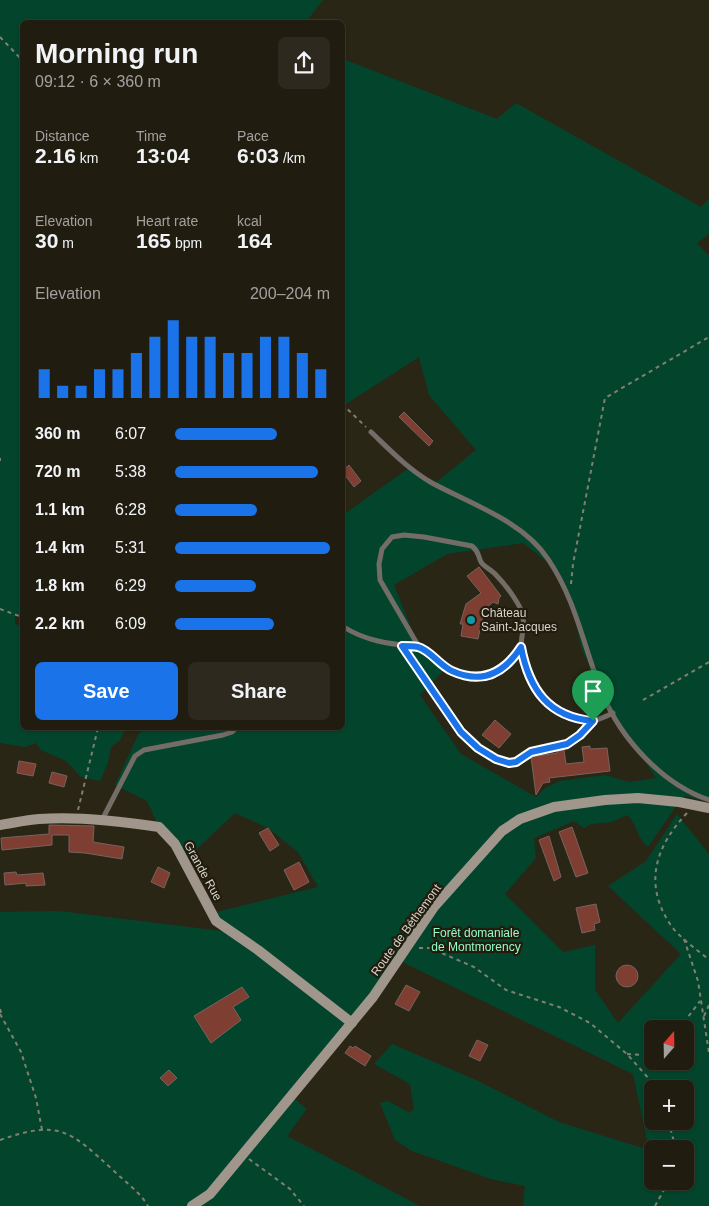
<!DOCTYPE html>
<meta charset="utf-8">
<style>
:root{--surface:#201c10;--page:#2d291e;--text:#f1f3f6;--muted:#a2a19f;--line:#3d3a30;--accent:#1a73e8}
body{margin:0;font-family:Arial,sans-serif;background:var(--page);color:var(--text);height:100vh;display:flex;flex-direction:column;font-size:19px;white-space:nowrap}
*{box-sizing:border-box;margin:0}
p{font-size:16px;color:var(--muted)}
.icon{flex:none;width:28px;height:28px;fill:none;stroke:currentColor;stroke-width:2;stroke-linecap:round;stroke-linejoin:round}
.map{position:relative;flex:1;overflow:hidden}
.details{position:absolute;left:20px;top:20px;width:325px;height:710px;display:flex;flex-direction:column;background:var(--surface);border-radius:8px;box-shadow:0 1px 4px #0004,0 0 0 1px var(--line)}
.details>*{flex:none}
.needle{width:32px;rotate:20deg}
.controls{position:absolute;left:644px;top:1020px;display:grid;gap:10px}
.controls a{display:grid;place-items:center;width:50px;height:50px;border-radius:8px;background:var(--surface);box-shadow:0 1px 4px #0004,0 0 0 1px var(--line);font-size:25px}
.pin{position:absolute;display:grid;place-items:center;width:42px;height:42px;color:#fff;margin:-51px -21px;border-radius:50% 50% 50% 0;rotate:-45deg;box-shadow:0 0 5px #0007}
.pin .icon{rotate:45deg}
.round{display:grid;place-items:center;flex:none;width:52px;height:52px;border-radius:8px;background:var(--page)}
.summary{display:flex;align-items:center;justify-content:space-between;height:85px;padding:0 15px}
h1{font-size:28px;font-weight:600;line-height:38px}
.figures{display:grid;grid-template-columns:repeat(3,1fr);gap:8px;height:85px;padding:5px 15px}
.figures div{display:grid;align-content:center}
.figures b{font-size:21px;font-weight:600}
.figures small{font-size:14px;font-weight:400}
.figures p{font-size:14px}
.chart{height:140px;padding:10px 15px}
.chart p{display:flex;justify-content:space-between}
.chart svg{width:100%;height:90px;margin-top:5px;stroke:var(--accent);stroke-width:6}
.cta{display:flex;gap:10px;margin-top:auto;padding:10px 15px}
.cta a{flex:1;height:58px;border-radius:8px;background:var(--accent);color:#fff;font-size:20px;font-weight:600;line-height:58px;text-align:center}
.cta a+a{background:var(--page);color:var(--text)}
ul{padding:0 15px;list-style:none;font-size:16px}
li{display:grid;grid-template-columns:80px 60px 1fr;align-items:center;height:38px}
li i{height:12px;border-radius:6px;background:var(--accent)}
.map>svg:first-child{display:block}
.green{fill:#03452c;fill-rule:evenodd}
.building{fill:#7f3e32;stroke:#77635e}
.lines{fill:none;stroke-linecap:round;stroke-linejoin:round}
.path{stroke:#827f72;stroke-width:2;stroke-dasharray:4 4;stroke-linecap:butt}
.lane{stroke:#746d67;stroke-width:5}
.secondary{stroke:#a0968c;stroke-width:10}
.route-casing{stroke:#fff;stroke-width:10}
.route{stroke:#1a73e8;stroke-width:6}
.culture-dot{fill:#0f9aa8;stroke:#211c0d;stroke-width:2}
.labels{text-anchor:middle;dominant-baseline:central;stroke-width:4.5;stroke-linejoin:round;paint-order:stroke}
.poi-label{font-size:12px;fill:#d8d5cb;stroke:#211c0d;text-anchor:start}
.street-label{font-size:12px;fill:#d8d5cb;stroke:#211c0d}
.park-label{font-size:12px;fill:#92fcc8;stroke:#211c0d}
</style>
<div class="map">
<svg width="709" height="1206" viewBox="0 0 709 1206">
<rect width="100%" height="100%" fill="#2a2616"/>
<g class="green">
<polygon points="0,0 323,0 306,22 22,22 22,617 15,614 15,624 22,626 22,728 126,728 120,740 111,747 108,763 100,781 81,777 66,761 41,750 36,743 25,747 0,743"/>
<path d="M343 59 497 119 516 103 701 207 709 199V234L697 243 709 256V802L686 796 679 802 648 847C637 838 637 824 627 815L612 822 591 824 584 828 574 821 534 838 536 858 505 894 563 952 595 945V990L618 1023 681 954 608 886 646 861 677 814 709 854V1206H523L525 1186 491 1179 412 1151 395 1140 380 1103 388 1101 410 1113 414 1109 410 1084 374 1064 392 1044 476 1080 559 1122 649 1150 633 1074 398 960 291 1096 307 1109 287 1136 420 1206H0V912L59 911 230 932 212 913 318 887 298 852 268 828 235 813 184 861 159 827 147 801 115 785 138 735 144 728H342L343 515 409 468 457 499 435 483 476 450 429 395 419 357 346 404 343 401ZM523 543 547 562 570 598 582 650 613 713 656 778 629 782 605 775 560 781 545 788 536 797 461 754 420 695 447 667 419 647 394 585 447 554ZM652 1029H685V1061H652ZM652 1089H685V1121H652ZM652 1149H685V1181H652Z"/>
</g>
<g class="building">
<polygon points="404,412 433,441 429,446 399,417"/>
<polygon points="349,465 361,481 354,487 342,471"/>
<polygon points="479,567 501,596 499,598 498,604 493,602 484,610 478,639 461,636 463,624 460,624 466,604 481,593 467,576"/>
<polygon points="495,720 511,734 499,748 482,735"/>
<polygon points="590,746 590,749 607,748 610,771 549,778 550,782 543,783 536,795 531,757 557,753 557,751 564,750 566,764 584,762 582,747"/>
<polygon points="19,761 36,764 33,776 17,773"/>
<polygon points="52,772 67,776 64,787 49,783"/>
<polygon points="49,825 94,826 93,842 124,847 122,859 85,853 69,852 69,835 52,835 52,845 2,850 1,838 49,834"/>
<polygon points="572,827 588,873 576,877 559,832"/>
<polygon points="268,828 279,845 270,851 259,833"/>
<polygon points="549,836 561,877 554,881 539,840"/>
<polygon points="299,862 309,882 294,890 284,870"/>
<polygon points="158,867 170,873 164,888 151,882"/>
<polygon points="16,872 17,875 43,873 45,885 26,886 26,883 5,885 4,873"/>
<polygon points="596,904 600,922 594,924 595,930 582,933 576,908"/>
<circle cx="627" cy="976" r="11"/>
<polygon points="406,985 420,992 409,1011 395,1004"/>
<polygon points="242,987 249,997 233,1007 241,1020 211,1043 194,1016"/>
<polygon points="477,1040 488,1045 480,1061 469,1056"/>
<polygon points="350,1046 353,1048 355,1046 371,1056 365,1066 345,1053"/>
<polygon points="169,1070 177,1078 168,1086 160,1078"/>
</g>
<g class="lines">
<g class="path">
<polyline points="0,37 22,60"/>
<polyline points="342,404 366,427"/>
<polyline points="0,458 0,461"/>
<polyline points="571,584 573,564 605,398 709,337"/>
<polyline points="0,609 22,617"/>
<polyline points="643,700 709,662"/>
<polyline points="78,810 98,728"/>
<path d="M687 813C656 846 643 883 670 924 679 938 697 949 709 960"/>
<polyline points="684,939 698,981 709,1053"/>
<polyline points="419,948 430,948 474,967 506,990 559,1007 590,1023 627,1054 658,1089"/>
<polyline points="0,1009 2,1016"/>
<polyline points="0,1014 21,1052 36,1098 42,1130"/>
<polyline points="704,1016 709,1005"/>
<polyline points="679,1029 700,1001"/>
<polyline points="627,1054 644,1055 652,1053"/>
<polyline points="673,1121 671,1131 676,1149"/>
<path d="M0 1140C60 1119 70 1131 113 1170 125 1182 139 1191 148 1206"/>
<polyline points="249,1159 290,1189 304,1206"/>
<polyline points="655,1206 669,1181"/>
</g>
<g class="lane">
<path d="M371 432C391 451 409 470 432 483 471 504 523 521 548 559 576 600 584 648 602 693 621 739 662 784 709 800"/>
<path d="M342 626C367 642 391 644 419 647"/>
<polyline points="402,645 461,732 478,748 496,759 509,763 516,762 531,752 567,745 580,735 593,721"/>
<path d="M521 647 513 660 501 671 490 675 475 677 451 671 419 647 380 580 379 564 382 549 392 537 404 535 424 537 472 546C480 553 477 554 481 562 484 567 492 570 496 575 505 584 517 600 522 612 526 623 521 636 521 647 522 683 556 726 595 720 601 719 607 716 613 713"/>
<polyline points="102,820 135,756 144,750 223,735 232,732 236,728"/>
</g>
<g class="secondary">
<path d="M0 825C13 823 26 820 39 819 79 816 120 821 159 827L175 844 216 921 258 950 352 1023"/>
<polyline points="192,1206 210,1194 373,997 434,907 502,831 520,819 554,807 605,800 638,798 679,802 709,808"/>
</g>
</g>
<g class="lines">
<g class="route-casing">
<path id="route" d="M402 646C407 646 413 646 418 647 430 650 440 666 452 671 483 685 505 672 521 647 529 689 548 717 593 721L580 735 567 744 531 752 516 762 509 763 496 759 478 748 461 732Z"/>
</g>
<use href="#route" class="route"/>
</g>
<circle class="culture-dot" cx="471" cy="620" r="5"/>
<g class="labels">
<g class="poi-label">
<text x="481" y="613">Château<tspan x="481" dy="14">Saint-Jacques</tspan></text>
</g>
<g class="street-label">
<text transform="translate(203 871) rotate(61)">Grande Rue</text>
<text transform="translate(406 930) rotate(-54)">Route de Béthemont</text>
</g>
<g class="park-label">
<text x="476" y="933">Forêt domaniale<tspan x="476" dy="14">de Montmorency</tspan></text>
</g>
</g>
</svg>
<div class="controls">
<a><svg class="needle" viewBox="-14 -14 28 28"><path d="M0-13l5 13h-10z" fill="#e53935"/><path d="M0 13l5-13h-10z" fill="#a2a19f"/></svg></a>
<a>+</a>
<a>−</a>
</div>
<div class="pin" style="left:593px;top:721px;background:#1e9e55"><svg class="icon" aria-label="arrive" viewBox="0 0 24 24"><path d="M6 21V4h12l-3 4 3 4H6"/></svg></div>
<section class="details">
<div class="summary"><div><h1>Morning run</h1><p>09:12 · 6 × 360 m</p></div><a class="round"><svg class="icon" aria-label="share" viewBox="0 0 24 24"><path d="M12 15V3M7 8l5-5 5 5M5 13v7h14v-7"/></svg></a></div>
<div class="figures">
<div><p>Distance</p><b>2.16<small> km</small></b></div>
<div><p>Time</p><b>13:04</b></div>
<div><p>Pace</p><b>6:03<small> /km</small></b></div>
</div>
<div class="figures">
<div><p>Elevation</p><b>30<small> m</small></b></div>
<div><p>Heart rate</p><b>165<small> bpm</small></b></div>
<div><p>kcal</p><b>164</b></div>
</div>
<div class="chart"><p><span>Elevation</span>200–204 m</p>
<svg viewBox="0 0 160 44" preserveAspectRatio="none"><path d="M5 44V30M15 44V38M25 44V38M35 44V30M45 44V30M55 44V22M65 44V14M75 44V6M85 44V14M95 44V14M105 44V22M115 44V22M125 44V14M135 44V14M145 44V22M155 44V30"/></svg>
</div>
<ul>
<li><b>360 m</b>6:07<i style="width:66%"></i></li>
<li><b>720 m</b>5:38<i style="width:92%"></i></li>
<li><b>1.1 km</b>6:28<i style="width:53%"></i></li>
<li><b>1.4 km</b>5:31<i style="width:100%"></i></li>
<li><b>1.8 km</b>6:29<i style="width:52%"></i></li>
<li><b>2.2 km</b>6:09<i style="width:64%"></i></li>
</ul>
<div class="cta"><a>Save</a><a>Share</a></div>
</section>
</div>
